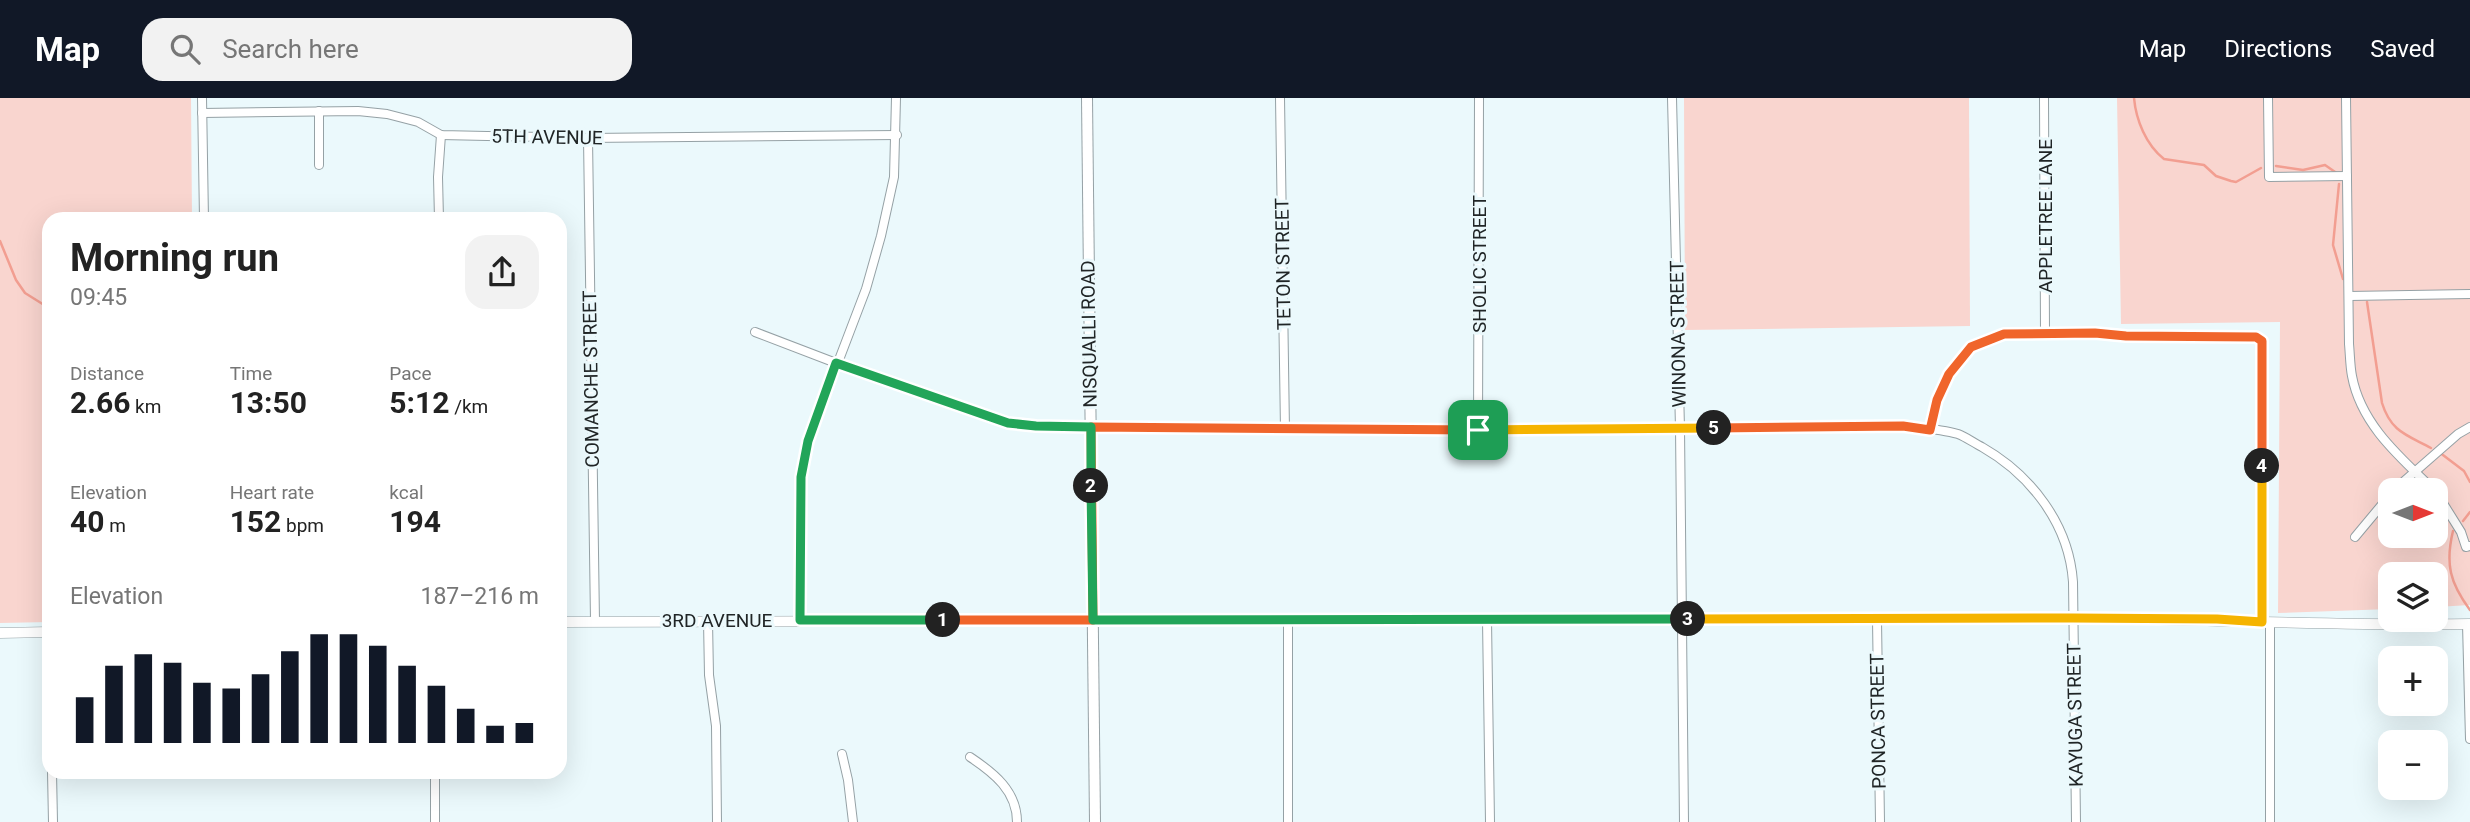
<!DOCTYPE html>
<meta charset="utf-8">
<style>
:root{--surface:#fff;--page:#f2f2f2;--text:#222;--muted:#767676;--accent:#111827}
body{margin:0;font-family:Roboto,sans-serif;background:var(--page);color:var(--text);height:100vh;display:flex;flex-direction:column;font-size:26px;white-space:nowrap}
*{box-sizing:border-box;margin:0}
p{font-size:23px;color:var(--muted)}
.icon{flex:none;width:38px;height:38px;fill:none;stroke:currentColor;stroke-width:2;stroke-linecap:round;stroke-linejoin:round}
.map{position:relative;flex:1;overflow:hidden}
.details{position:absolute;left:42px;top:114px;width:525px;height:567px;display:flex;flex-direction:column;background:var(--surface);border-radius:21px;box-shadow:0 7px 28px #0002}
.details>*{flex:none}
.needle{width:46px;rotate:90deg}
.tools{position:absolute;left:2378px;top:380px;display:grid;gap:14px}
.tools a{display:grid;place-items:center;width:70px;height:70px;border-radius:14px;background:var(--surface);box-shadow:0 7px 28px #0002;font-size:35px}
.pin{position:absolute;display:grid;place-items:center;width:60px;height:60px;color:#fff;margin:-30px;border-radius:14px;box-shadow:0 4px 10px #0006}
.km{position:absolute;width:35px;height:35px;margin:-18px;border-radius:50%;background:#222;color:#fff;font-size:19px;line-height:35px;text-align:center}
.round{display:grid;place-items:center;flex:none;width:74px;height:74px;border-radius:21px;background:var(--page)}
.headline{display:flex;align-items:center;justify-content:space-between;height:119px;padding:0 28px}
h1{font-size:38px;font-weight:700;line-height:52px}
.metrics{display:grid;grid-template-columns:repeat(3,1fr);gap:10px;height:119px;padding:7px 28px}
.metrics div{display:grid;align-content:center}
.metrics b{font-size:30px;font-weight:700}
.metrics small{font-size:19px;font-weight:400}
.metrics p{font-size:19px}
.chart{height:196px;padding:14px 28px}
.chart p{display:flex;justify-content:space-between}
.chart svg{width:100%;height:126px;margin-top:7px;stroke:var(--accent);stroke-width:6}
header{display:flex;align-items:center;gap:42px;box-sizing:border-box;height:98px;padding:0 35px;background:var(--accent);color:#fff}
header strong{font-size:33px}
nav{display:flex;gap:38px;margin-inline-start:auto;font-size:24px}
.search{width:490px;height:63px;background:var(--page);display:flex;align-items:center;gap:18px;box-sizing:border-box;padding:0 24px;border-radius:21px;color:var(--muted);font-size:26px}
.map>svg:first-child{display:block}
.green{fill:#f9d5cf;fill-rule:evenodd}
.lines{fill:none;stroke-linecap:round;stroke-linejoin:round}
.stream{stroke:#f29e91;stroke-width:2.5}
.minor-casing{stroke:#95a1a5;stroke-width:10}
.tertiary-casing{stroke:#95a1a5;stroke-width:11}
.secondary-casing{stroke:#95a1a5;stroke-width:12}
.minor{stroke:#fff;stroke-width:8}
.tertiary{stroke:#fff;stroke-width:10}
.secondary{stroke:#fff;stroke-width:10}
.split-1-casing{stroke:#fff;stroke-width:14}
.split-2-casing{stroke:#fff;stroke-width:14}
.split-3-casing{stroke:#fff;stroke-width:14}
.split-4-casing{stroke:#fff;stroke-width:14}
.split-5-casing{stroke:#fff;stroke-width:14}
.split-6-casing{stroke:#fff;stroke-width:14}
.split-1{stroke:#f0652b;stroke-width:9}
.split-2{stroke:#22a559;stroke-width:9}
.split-3{stroke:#22a559;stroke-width:9}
.split-4{stroke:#f5b400;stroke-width:9}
.split-5{stroke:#f0652b;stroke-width:9}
.split-6{stroke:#f5b400;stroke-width:9}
.labels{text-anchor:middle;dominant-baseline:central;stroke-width:6;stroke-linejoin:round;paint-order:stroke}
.street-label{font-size:19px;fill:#202526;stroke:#ebf9fc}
</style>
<header>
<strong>Map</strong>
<div class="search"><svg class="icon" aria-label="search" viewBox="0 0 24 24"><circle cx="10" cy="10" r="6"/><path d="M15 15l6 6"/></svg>Search here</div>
<nav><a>Map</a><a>Directions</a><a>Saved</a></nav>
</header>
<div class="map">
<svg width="2470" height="724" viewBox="0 0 2470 724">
<rect width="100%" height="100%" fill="#ebf9fc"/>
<g class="green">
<polygon points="0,0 191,0 192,121 49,121 49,524 0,525"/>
<polygon points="1684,0 1969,0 1970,228 1685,232"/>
<path d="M2117 0H2470V507L2436 509V476H2390V511L2278 515 2280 224 2121 226ZM2390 392H2436V438H2390Z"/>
</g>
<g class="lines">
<g class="stream">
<path d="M2134 0C2136 22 2146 47 2164 61L2204 67 2216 78 2231 83 2236 84 2261 70"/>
<polyline points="2276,68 2303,72 2325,67 2338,76"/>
<polyline points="2339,86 2333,147 2343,181"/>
<polyline points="0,143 16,182 25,195 49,210"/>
<path d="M2367 204 2382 305C2391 334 2407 337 2431 350"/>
<polyline points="2439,354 2464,373 2470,384"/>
<polyline points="2463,423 2470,414"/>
<path d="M2453 433C2445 466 2450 485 2470 512"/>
</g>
<g class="minor-casing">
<g id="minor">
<polyline points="202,0 204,121"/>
<polyline points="1280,0 1285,332"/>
<polyline points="1672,0 1680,330 1684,724"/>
<polyline points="2044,0 2045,236"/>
<polyline points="2268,0 2269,79 2347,78"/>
<path d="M2346 0 2349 246C2350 256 2350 268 2352 278 2361 327 2401 360 2434 392"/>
<polyline points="319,13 319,67"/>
<polyline points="202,15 358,13 387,16 418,24 441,37 588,40 897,37"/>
<polyline points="588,40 595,523"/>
<polyline points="439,121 438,79 441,37"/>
<polyline points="2349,198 2470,196"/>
<path d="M755 234 836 265 1008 325 1036 328 1478 332 1903 328C1921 330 1941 331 1958 336 1966 339 1974 345 1982 349 2031 377 2069 426 2073 484L2076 724"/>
<polyline points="1478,332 1479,0"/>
<polyline points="1930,332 1937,302 1949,276 1971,249 2004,236 2095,235 2126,238 2256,239 2262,243 2262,524"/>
<polyline points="2394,392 2458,336 2470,329"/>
<polyline points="2436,394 2461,434 2466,449 2470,448"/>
<polyline points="2355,439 2390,397"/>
<polyline points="800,522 801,379 808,343 866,191 881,138 894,79 896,0"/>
<polyline points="1288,522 1288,724"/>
<polyline points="1487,522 1490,724"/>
<polyline points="1877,522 1880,724"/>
<polyline points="708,523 709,577 716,628 717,724"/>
<polyline points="2270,525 2270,724"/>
<polyline points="2467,526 2470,641"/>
<polyline points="842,656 848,682 853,724"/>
<path d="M970 659C994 675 1017 693 1017 724"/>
<polyline points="52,674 53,724"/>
<polyline points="435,724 435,674"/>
</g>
</g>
<g class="tertiary-casing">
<g id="tertiary">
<path d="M560 524 2073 520C2206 521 2338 528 2470 526"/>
<polyline points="0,535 49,534"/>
</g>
</g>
<g class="secondary-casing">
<polyline id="secondary" points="1087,0 1095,724"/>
</g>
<use href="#minor" class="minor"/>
<use href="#tertiary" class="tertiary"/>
<use href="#secondary" class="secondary"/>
</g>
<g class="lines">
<g class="split-1-casing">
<polyline id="split-1" points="943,522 1093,522 1091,329 1478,332"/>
</g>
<g class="split-2-casing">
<polyline id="split-2" points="943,522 800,522 801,379 808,343 836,265 1008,325 1036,328 1091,329 1091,388"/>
</g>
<g class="split-3-casing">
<polyline id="split-3" points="1091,388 1093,522 1688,521"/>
</g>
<g class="split-4-casing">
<polyline id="split-4" points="1688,521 2073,520 2217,521 2262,524 2262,368"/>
</g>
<g class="split-5-casing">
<polyline id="split-5" points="1714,330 1903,328 1930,332 1937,302 1949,276 1971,249 2004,236 2095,235 2126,238 2256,239 2262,243 2262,368"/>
</g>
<g class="split-6-casing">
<polyline id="split-6" points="1478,332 1714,330"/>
</g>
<use href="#split-1" class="split-1"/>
<use href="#split-2" class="split-2"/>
<use href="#split-3" class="split-3"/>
<use href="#split-4" class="split-4"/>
<use href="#split-5" class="split-5"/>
<use href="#split-6" class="split-6"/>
</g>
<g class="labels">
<g class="street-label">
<text transform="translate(547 39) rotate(1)">5TH AVENUE</text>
<text transform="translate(2045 118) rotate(-90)">APPLETREE LANE</text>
<text transform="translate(1283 166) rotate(-91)">TETON STREET</text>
<text transform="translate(1479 166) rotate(-90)">SHOLIC STREET</text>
<text transform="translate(1089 236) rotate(-91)">NISQUALLI ROAD</text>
<text transform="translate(1678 236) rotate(-91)">WINONA STREET</text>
<text transform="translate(591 281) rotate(-91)">COMANCHE STREET</text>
<text x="717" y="522">3RD AVENUE</text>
<text transform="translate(2075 617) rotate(-91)">KAYUGA STREET</text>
<text transform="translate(1878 623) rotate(-91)">PONCA STREET</text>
</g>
</g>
</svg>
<div class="tools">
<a><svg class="needle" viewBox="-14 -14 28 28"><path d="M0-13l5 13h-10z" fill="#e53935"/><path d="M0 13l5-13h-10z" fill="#767676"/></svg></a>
<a><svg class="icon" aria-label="layers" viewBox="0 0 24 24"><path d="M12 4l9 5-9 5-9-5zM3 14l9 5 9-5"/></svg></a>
<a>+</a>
<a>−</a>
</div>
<div class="pin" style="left:1478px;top:332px;background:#1e9e55"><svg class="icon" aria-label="arrive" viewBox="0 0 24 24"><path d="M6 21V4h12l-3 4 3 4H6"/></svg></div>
<b class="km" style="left:943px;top:522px">1</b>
<b class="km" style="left:1091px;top:388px">2</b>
<b class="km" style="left:1688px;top:521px">3</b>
<b class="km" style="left:2262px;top:368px">4</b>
<b class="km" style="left:1714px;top:330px">5</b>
<section class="details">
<div class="headline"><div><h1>Morning run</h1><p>09:45</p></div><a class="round"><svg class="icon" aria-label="share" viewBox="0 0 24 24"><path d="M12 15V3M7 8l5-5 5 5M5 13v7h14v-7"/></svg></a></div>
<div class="metrics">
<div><p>Distance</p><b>2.66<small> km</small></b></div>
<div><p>Time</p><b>13:50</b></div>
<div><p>Pace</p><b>5:12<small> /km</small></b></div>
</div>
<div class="metrics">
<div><p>Elevation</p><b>40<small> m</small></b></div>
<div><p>Heart rate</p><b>152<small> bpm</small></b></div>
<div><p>kcal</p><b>194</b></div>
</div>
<div class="chart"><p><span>Elevation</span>187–216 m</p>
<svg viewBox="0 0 160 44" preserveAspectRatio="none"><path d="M5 44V28M15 44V17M25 44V13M35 44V16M45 44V23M55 44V25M65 44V20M75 44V12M85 44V6M95 44V6M105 44V10M115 44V17M125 44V24M135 44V32M145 44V38M155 44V37"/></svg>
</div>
</section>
</div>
